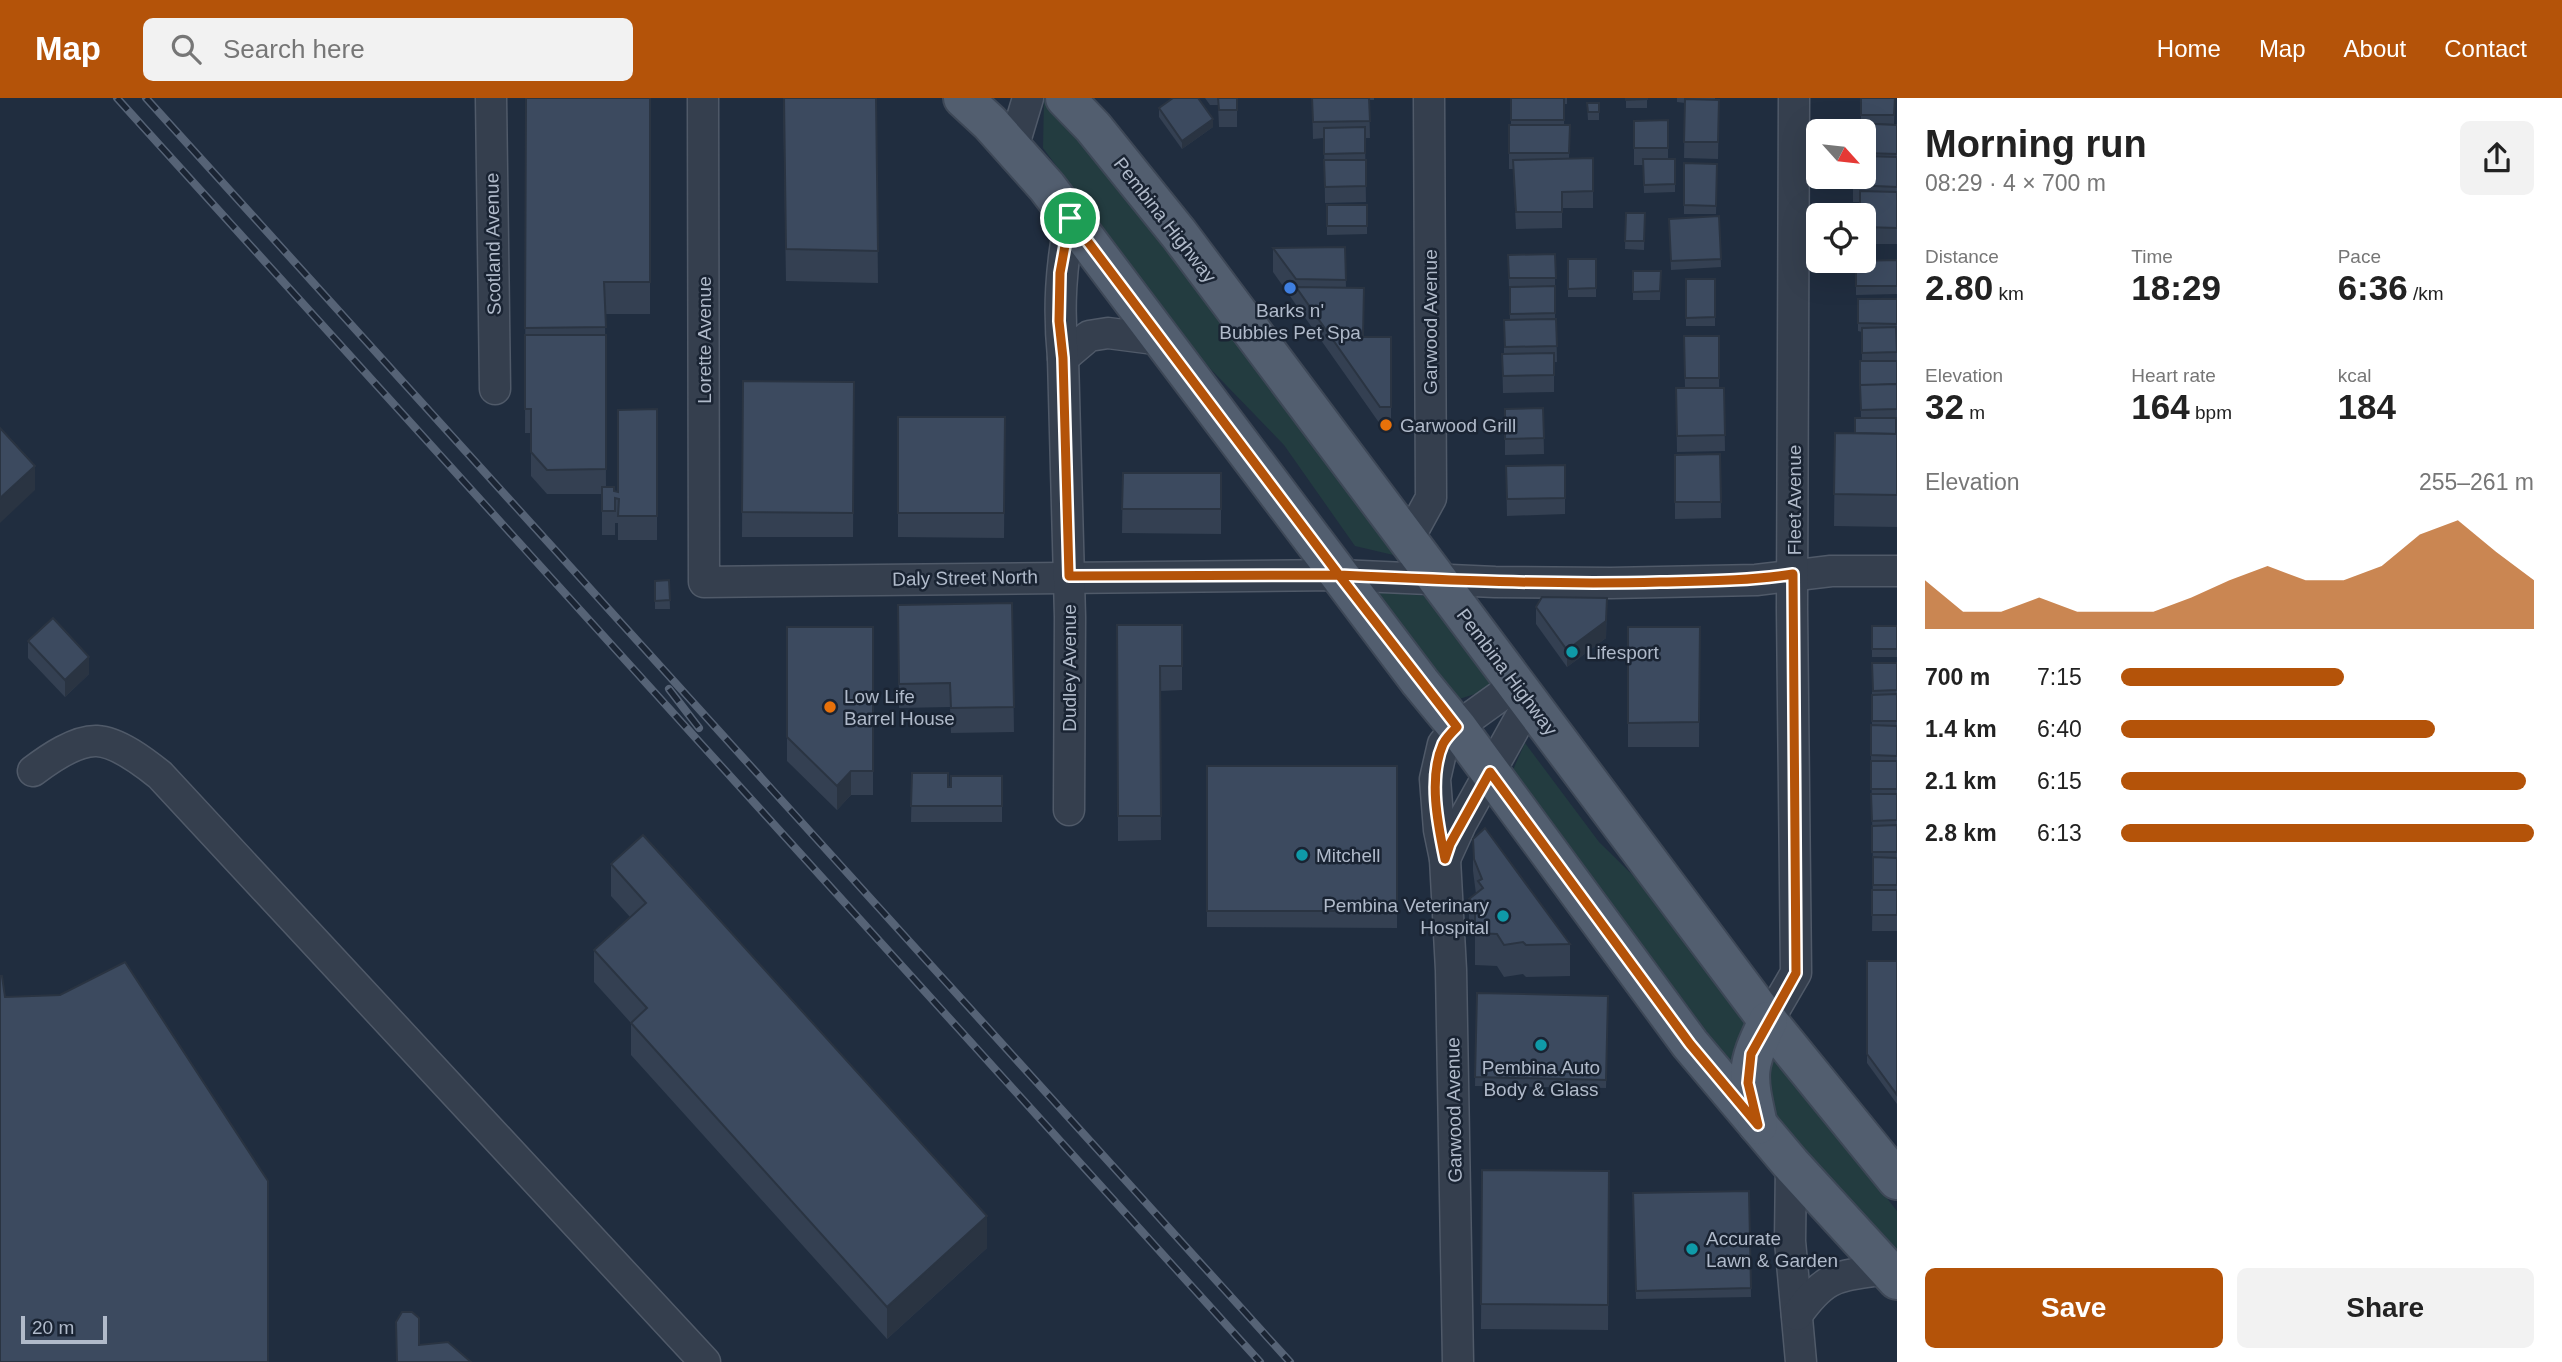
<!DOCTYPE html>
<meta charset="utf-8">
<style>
:root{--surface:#fff;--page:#f2f2f2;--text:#222;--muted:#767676;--accent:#b45309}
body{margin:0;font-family:Arial,sans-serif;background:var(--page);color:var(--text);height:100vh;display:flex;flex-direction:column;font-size:26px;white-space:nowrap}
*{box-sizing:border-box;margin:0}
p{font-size:23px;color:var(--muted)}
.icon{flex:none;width:38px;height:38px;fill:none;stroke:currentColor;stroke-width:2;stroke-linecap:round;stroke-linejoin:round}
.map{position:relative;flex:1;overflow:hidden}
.panel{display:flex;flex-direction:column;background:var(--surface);width:665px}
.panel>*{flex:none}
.needle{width:46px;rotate:117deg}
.buttons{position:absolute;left:1806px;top:21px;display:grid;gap:14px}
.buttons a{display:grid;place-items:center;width:70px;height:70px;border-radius:10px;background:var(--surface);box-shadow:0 7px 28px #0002;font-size:35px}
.scale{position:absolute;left:21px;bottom:18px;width:86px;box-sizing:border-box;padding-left:7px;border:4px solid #b0baca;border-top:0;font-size:19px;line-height:24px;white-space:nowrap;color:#b0baca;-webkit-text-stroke:5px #1a2433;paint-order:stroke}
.pin{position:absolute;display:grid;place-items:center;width:60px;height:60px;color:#fff;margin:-30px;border:4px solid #fff;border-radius:50%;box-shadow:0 2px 7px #0007}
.round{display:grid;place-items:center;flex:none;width:74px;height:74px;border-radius:10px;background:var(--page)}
.head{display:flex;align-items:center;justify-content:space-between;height:119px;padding:0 28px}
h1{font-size:38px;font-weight:700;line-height:52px}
.metrics{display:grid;grid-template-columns:repeat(3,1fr);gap:10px;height:119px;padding:7px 28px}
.metrics div{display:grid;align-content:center}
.metrics b{font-size:35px;font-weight:700}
.metrics small{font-size:19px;font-weight:400}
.metrics p{font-size:19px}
.chart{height:196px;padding:14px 28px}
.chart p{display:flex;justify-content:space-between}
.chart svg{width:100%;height:126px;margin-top:7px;fill:var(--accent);opacity:.7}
.primary-button{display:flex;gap:14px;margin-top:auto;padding:14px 28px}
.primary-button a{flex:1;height:80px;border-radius:10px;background:var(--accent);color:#fff;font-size:28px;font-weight:700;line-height:80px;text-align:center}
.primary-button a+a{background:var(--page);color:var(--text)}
ul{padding:0 28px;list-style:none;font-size:23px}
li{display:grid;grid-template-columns:112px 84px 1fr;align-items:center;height:52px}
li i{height:18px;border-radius:9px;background:var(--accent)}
header{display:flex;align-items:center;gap:42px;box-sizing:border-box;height:98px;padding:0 35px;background:var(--accent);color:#fff}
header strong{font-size:33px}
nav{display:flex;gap:38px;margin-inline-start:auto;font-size:24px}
.search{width:490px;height:63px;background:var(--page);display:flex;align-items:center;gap:18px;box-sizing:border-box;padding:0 24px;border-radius:10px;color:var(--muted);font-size:26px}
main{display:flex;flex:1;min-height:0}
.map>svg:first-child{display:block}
.green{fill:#233c40}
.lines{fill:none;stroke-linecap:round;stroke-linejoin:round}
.minor-casing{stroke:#505a69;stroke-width:33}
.major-casing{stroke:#3e4857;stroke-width:42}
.minor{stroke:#353f4e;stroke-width:30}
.major{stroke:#525e6f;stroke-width:38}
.rail-casing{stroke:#566376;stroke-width:8}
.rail{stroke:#1a2433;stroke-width:5;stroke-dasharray:16;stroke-linecap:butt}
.wall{fill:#344052}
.shaded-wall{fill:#2a3442}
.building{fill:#3c4a5f;stroke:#2a3442;stroke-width:2}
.route-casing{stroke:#fff;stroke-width:14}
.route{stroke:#b45309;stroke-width:9}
.shop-dot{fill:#3f7fe0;stroke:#1a2433;stroke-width:2.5}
.food-dot{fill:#e8710a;stroke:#1a2433;stroke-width:2.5}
.culture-dot{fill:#0f9aa8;stroke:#1a2433;stroke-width:2.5}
.labels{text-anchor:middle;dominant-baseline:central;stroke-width:5;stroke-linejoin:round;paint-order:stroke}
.street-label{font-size:19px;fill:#b0baca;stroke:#1a2433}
.poi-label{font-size:19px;fill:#b0baca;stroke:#1a2433;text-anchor:start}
</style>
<header>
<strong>Map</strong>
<div class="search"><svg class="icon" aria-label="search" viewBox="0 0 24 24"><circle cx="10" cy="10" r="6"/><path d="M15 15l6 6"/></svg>Search here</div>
<nav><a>Home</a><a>Map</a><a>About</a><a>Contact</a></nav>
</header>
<main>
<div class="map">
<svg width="1897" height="1264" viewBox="0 0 1897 1264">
<rect width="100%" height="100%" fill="#202d3f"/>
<g class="green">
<polygon points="1044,0 1105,65 1402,459 1355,448 1284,347 1197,257 1043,50"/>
<polygon points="1376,494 1428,498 1494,590 1456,602"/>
<polygon points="1525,645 1599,744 1655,799 1750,923 1732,967 1512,674"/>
<polygon points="1771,952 1897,1113 1897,1156 1762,1010"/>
</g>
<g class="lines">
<g class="minor-casing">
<g id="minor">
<polyline points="491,0 495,291"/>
<polyline points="703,0 704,484 1339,477 1495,484 1611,485 1756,482 1831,473 1897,473"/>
<polyline points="1013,50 1028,0"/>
<polyline points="1063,260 1089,238 1108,235 1162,242"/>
<polyline points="1408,442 1431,400 1429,0"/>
<path d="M33 673C49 661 76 642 97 643 118 644 145 665 160 677L705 1264"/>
<path d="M1069 712 1070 519 1063 260C1058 209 1061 170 1070 120"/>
<polyline points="1445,761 1461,726 1529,604"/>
<polyline points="1768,923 1796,875 1792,511 1794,0"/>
<polyline points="1791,1066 1790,1143 1801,1264"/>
<path d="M1797 1217C1827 1175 1838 1179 1886 1171"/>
<polyline points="1458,1264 1451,872 1445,761 1439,732 1435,681 1443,646 1457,629 1517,586"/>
</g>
</g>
<g class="major-casing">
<g id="major">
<polyline points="963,0 990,25 1047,89 1420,584 1457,629 1690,946 1791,1066 1897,1182"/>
<polyline points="1065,0 1093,29 1179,136 1768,923 1897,1082"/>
<path d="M1758 1027C1747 977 1745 970 1768 923"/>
</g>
</g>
<use href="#minor" class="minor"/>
<use href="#major" class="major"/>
<g class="rail-casing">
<g id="rail">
<polyline points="117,0 1260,1264"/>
<polyline points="146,0 1290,1264"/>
<polyline points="669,591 699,630"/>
</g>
</g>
<use href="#rail" class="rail"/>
</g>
<g class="wall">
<polygon points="526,0 650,0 650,216 605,216 606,389 614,393 618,394 657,311 657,442 618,442 618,425 615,425 615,437 602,437 602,396 547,396 531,378 531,335 525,335"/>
<polygon points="783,0 876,0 878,185 786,183"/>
<polygon points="1205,0 1237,0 1237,29 1219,29 1218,7 1210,7"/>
<polygon points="1312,0 1374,0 1374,2 1369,2 1370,40 1365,40 1366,104 1325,105 1324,40 1313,41"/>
<polygon points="1511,0 1567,0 1567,6 1564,6 1564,27 1570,27 1569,61 1593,60 1593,110 1562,110 1562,130 1516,131 1513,71 1509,71 1509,27 1511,27"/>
<rect x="1626" y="0" width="21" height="10"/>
<polygon points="1677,0 1715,0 1715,1 1719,2 1718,61 1684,60 1685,5 1677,4"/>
<polygon points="1861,0 1895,0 1894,26 1861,25"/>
<polygon points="1587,5 1599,5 1599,22 1588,22"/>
<polygon points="1159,10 1213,29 1182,51 1159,19"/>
<polygon points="1668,22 1668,61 1675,61 1675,94 1644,95 1643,67 1634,67 1634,23"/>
<polygon points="1897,27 1897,146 1864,146 1864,117 1860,104 1853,104 1853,87 1864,79 1864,33"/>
<polygon points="1684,65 1717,66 1716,116 1684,116"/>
<polygon points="1327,107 1367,107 1367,136 1327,137"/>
<polygon points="1626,115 1645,115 1644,152 1625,151"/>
<polygon points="1719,118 1721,169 1671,172 1669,121"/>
<polygon points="1345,149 1346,190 1364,239 1391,239 1391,326 1380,326 1273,174 1273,150"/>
<polygon points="1555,156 1555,221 1556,221 1557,264 1554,264 1554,294 1503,295 1502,256 1504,256 1504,222 1510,222 1508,157"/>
<rect x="1568" y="161" width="28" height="38"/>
<polygon points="1897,162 1897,196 1856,197 1856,163"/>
<polygon points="1633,173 1661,173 1660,202 1633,202"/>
<rect x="1686" y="181" width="29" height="47"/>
<polygon points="1858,201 1897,201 1897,429 1834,428 1835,335 1855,335 1861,320 1860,263 1862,263 1862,234 1858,233"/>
<polygon points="1684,238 1719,238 1719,289 1685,289"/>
<polygon points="743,283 854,284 853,439 742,439"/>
<polygon points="1676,290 1724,290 1725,353 1677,354"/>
<polygon points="1543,310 1544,356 1505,357 1505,311"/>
<polygon points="898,319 1005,319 1004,440 898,439"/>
<polygon points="1720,356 1721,420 1675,421 1675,357"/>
<polygon points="1565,367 1565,416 1507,418 1506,368"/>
<polygon points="1123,375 1221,375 1221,436 1122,435"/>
<polygon points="669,482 670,511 655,511 655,483"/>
<polygon points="1607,500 1606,540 1567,569 1536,526 1536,509"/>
<polygon points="1012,505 1014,634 951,635 950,609 899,610 898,507"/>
<polygon points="1117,527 1182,527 1182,592 1160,593 1161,742 1118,743"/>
<rect x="1872" y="528" width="25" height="31"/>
<polygon points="787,529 873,529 873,697 851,697 837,712 787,663"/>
<polygon points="1628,529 1700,529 1699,649 1628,649"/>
<polygon points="28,543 89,576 65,599 28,560"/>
<polygon points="1872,565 1897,565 1897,833 1872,833 1873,771 1871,657 1872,627"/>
<polygon points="1207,668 1397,668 1397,830 1207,829"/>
<polygon points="912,675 948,689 1002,678 1002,724 911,724"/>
<polygon points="1473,741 1570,846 1570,878 1526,879 1523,876 1504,879 1497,868 1475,867 1475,838 1469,833 1469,801 1476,796 1473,773"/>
<polygon points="611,766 987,1150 887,1241 631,957 631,925 594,884 594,852 630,819 611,798"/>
<polygon points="1867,863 1897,863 1897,1006 1867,965"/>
<polygon points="1477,895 1608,898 1606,990 1475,988"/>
<polygon points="1482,1072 1609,1073 1608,1232 1481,1231"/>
<polygon points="1749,1093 1751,1199 1636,1201 1633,1095"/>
</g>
<g class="shaded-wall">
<polygon points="1213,21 1213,29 1182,51 1182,43"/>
<polygon points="35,368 35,392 0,425 0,400"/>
<polygon points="1606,523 1606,540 1567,569 1567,552"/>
<polygon points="89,559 89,576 65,599 65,582"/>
<polygon points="851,673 851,697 837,712 837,688"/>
<polygon points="987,1118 987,1150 887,1241 887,1209"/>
</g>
<g class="building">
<polygon points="526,0 650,0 650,184 604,184 606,229 525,230"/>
<polygon points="784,0 876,0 878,153 786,151"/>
<polygon points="1173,0 1198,0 1213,21 1182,43 1159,10"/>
<polygon points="1218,0 1237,0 1237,12 1219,12"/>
<polygon points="1312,0 1369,0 1370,23 1313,24"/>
<rect x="1511" y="0" width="53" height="22"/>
<polygon points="1626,0 1647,0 1647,1 1626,2"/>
<polygon points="1861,0 1895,0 1894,17 1861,17"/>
<polygon points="1685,1 1719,2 1718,44 1684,44"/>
<polygon points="1587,5 1599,5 1599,14 1588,14"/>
<polygon points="1668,22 1668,50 1634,50 1634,23"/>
<polygon points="1852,25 1897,27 1897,56 1864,55 1864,33 1852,33"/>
<polygon points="1509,27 1570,27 1569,55 1509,55"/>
<polygon points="1365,29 1365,55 1324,56 1324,30"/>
<polygon points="1864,58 1897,59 1897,89 1853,87 1854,79 1864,79"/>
<polygon points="1593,60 1593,93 1562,94 1562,114 1516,114 1513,62"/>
<polygon points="1643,61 1675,61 1675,86 1644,87"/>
<polygon points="1324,62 1366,62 1366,88 1325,89"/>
<polygon points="1684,65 1717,66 1716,108 1684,107"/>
<polygon points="1860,93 1897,94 1897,130 1864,129 1864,117 1860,117"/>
<rect x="1327" y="107" width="40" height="21"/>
<polygon points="1626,115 1645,115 1644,143 1625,143"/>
<polygon points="1719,118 1721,161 1671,163 1669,121"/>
<polygon points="1345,149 1346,182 1296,181 1273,150"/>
<polygon points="1555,156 1556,180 1509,180 1508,157"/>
<polygon points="1568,161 1596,161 1596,190 1568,191"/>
<polygon points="1897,162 1897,188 1856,188 1856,163"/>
<polygon points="1633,173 1661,173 1660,193 1633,194"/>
<polygon points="1686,181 1715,181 1715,219 1686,220"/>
<polygon points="1555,188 1555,215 1510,216 1510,189"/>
<polygon points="1296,189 1364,190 1363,239 1391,239 1391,309 1380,309"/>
<polygon points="1858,201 1897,201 1897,226 1858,225"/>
<polygon points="1556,221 1557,248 1505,249 1504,222"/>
<polygon points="1896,229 1897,254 1862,255 1862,230"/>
<polygon points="525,237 606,237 606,371 547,372 531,354 531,311 525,311"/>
<polygon points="1684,238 1719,238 1719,280 1685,280"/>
<polygon points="1554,255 1554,277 1503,278 1502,256"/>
<polygon points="1860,263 1897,263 1897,286 1860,288"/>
<polygon points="743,283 854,284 853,415 742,414"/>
<polygon points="1897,286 1897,311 1861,312 1860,287"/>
<polygon points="1676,290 1724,290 1725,337 1677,338"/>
<polygon points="1543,310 1544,340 1505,341 1505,311"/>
<polygon points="657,311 657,418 618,418 619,401 615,400 615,413 602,413 602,389 614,389 614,393 618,394 618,312"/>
<polygon points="898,319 1005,319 1004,415 898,415"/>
<polygon points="1855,320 1896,320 1896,336 1855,335"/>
<polygon points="0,330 35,368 0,400"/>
<polygon points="1835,335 1897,336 1897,397 1834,396"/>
<polygon points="1720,356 1721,404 1675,404 1675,357"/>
<polygon points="1565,367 1565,400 1507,401 1506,368"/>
<polygon points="1123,375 1221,375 1221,411 1122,411"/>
<polygon points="669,482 670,502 655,503 655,483"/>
<polygon points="1542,499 1607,500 1606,523 1567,552 1536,509"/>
<polygon points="1012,505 1014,609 951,610 950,585 899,586 898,507"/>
<polygon points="53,520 89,559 65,582 28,543"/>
<polygon points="1117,527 1182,527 1182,568 1160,568 1161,718 1118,718"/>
<rect x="1872" y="528" width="25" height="23"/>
<polygon points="787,529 873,529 873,673 851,673 837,688 787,639"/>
<polygon points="1628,529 1700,529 1699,624 1628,625"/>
<polygon points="1872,565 1897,565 1897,592 1873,593"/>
<polygon points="1897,596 1897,623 1872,623 1872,597"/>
<polygon points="1871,627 1897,628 1897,658 1871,657"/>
<rect x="1871" y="663" width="26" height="28"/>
<rect x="1207" y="668" width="190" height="145"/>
<polygon points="912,675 948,675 948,689 951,689 951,678 1002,678 1002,708 911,708"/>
<polygon points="1871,696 1897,696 1897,722 1872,723"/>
<polygon points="1897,727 1897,754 1872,754 1872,728"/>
<polygon points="1485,730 1570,846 1526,847 1523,844 1504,847 1497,836 1475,835 1475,806 1469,801 1483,790 1478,783 1482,781 1474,761 1473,741"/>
<polygon points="643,737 987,1118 887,1209 631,925 647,910 594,852 646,805 611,766"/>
<polygon points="1873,759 1897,760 1897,787 1873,787"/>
<rect x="1872" y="792" width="25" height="25"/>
<polygon points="1867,863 1897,863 1897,997 1867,956"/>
<polygon points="125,864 268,1083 268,1264 0,1264 0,878 2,878 5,899 60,897"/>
<polygon points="1477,895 1608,898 1606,982 1475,979"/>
<polygon points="1482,1072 1609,1073 1608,1207 1481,1206"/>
<polygon points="1749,1093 1751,1190 1636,1193 1633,1095"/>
<polygon points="402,1214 412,1214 419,1220 419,1247 448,1244 471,1264 397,1264 396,1224"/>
</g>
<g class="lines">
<g class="route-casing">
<path id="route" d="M1070 120 1060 175 1059 223 1063 260 1069 478 1339 477 1457 629C1452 634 1446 640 1443 646 1428 680 1438 727 1445 761L1450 746 1490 674 1690 946 1758 1027 1748 985 1751 956 1796 875 1793 476C1749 483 1705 483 1660 484 1553 487 1446 482 1339 477L1070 120"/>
</g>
<use href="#route" class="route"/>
</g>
<circle class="shop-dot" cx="1290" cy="190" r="7"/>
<g class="food-dot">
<circle cx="1386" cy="327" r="7"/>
<circle cx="830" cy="609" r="7"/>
</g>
<g class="culture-dot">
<circle cx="1572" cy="554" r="7"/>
<circle cx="1302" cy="757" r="7"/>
<circle cx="1503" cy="818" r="7"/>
<circle cx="1541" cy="947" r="7"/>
<circle cx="1692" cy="1151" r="7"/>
</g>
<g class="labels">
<g class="street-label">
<text transform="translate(1165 122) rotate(52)">Pembina Highway</text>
<text transform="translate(493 146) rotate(-91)">Scotland Avenue</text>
<text transform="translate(1430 224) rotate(-90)">Garwood Avenue</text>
<text transform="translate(704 242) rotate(-90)">Lorette Avenue</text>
<text transform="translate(1794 402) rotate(-90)">Fleet Avenue</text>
<text transform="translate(965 480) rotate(-1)">Daly Street North</text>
<text transform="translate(1069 570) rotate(-90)">Dudley Avenue</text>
<text transform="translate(1507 574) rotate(53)">Pembina Highway</text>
<text transform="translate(1454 1012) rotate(-91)">Garwood Avenue</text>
</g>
<g class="poi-label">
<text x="1290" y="212" text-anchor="middle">Barks n'<tspan x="1290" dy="22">Bubbles Pet Spa</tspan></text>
<text x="1400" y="327">Garwood Grill</text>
<text x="1586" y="554">Lifesport</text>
<text x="844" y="598">Low Life<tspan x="844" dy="22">Barrel House</tspan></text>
<text x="1316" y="757">Mitchell</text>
<text x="1489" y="807" text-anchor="end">Pembina Veterinary<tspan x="1489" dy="22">Hospital</tspan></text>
<text x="1541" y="969" text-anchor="middle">Pembina Auto<tspan x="1541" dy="22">Body &amp; Glass</tspan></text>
<text x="1706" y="1140">Accurate<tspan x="1706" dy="22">Lawn &amp; Garden</tspan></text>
</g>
</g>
</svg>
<div class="buttons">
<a><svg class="needle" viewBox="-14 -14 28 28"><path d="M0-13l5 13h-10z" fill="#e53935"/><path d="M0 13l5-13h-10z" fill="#767676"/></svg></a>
<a><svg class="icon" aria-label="locate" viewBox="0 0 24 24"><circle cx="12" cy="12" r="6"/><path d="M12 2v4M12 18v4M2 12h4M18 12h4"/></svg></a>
</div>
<div class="scale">20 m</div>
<div class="pin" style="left:1070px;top:120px;background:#1e9e55"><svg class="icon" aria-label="arrive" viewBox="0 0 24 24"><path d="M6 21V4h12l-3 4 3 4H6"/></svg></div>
</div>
<section class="panel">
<div class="head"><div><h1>Morning run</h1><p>08:29 · 4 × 700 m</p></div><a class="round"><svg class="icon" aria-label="share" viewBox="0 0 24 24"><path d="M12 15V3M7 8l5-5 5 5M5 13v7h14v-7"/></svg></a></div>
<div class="metrics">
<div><p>Distance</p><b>2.80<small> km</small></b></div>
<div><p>Time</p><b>18:29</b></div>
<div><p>Pace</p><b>6:36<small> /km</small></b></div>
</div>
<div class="metrics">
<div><p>Elevation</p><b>32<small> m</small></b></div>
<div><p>Heart rate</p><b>164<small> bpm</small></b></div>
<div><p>kcal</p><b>184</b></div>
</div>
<div class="chart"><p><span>Elevation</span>255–261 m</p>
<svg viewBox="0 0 160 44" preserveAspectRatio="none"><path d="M0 44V27L10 38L20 38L30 33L40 38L50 38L60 38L70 33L80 27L90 22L100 27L110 27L120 22L130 11L140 6L150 17L160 27V44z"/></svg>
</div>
<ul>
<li><b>700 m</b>7:15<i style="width:54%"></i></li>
<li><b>1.4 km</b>6:40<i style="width:76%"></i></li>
<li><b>2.1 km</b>6:15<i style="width:98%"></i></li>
<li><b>2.8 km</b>6:13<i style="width:100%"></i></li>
</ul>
<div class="primary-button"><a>Save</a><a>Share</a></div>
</section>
</main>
